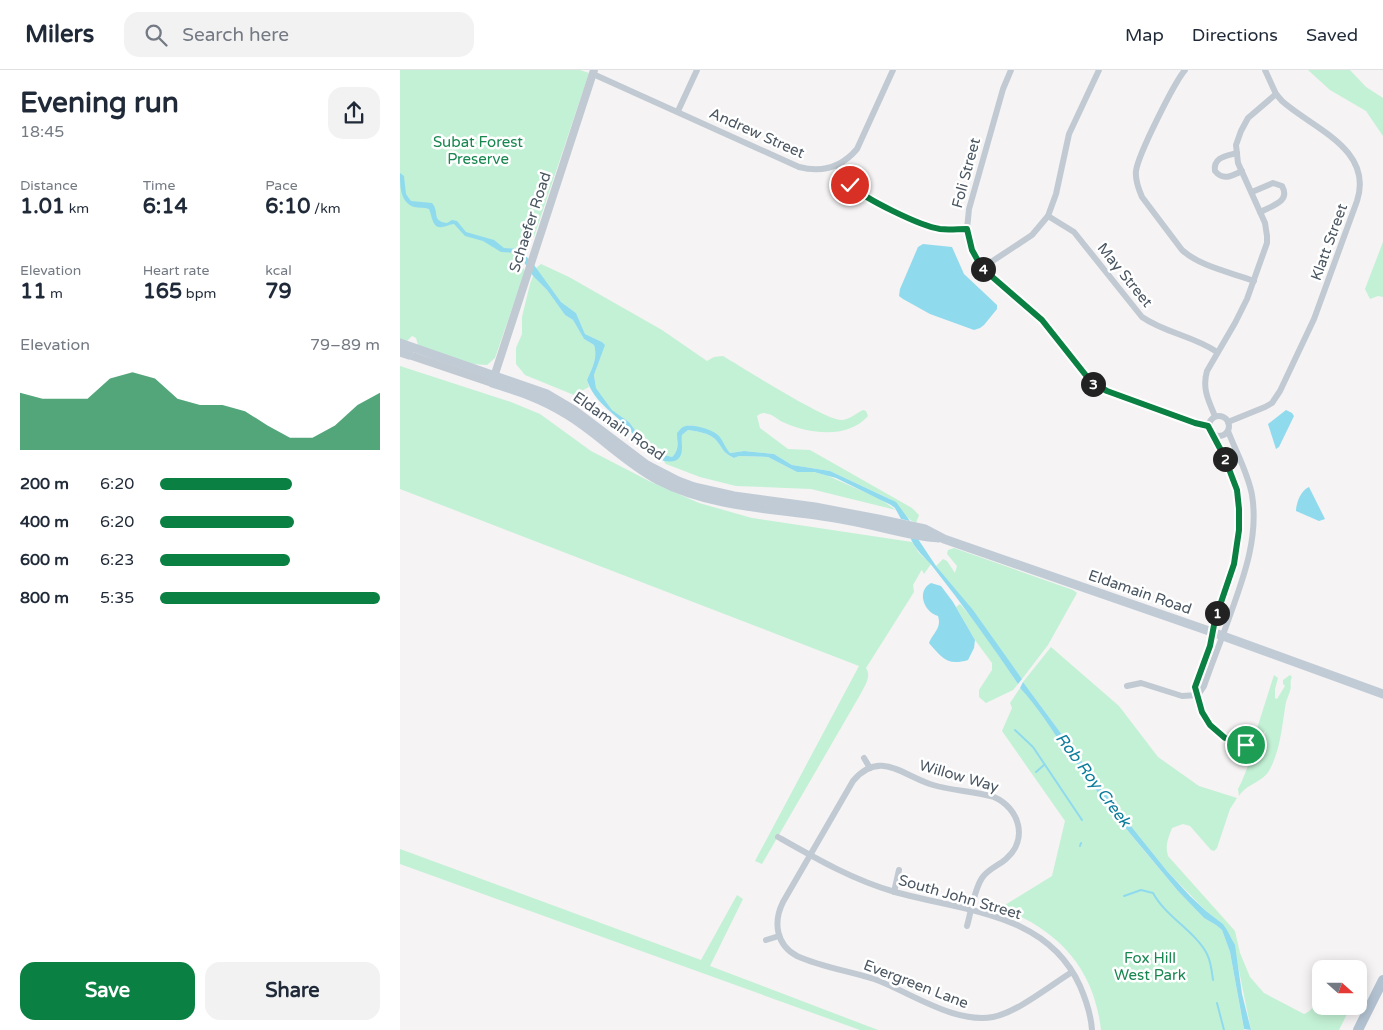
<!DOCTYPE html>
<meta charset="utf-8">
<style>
:root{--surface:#fff;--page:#f2f2f3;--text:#1f2937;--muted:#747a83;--line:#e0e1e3;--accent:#0b8043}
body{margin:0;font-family:"Varela Round",sans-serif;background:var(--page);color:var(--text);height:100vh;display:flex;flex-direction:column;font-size:19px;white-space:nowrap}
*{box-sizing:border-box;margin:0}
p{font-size:16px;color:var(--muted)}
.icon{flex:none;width:28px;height:28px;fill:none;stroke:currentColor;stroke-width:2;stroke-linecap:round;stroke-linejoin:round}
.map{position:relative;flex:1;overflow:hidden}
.sheet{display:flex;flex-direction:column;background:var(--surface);width:400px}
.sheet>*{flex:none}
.needle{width:32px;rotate:111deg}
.controls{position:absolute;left:912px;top:890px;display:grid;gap:10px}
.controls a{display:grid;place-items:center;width:55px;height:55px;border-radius:10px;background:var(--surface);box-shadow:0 2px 12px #0003;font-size:25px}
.pin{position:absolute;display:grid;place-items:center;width:42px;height:42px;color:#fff;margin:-21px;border:2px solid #fff;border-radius:50%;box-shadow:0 1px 5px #0007}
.km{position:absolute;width:25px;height:25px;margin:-12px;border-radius:50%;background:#222;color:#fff;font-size:14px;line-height:25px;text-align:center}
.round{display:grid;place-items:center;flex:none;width:52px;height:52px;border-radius:15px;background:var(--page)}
.headline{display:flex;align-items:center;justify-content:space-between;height:85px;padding:0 20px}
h1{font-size:28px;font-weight:700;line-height:38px}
.stats{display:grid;grid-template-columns:repeat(3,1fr);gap:8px;height:85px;padding:5px 20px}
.stats div{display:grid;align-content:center}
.stats b{font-size:21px;font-weight:700}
.stats small{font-size:14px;font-weight:400}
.stats p{font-size:14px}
.chart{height:140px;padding:10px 20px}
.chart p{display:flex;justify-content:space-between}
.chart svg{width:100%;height:90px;margin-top:5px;fill:var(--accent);opacity:.7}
.button{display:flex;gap:10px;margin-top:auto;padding:10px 20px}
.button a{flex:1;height:58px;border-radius:15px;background:var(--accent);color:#fff;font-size:20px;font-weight:700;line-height:58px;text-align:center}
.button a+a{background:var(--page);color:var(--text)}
ul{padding:0 20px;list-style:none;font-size:16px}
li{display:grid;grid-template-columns:80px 60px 1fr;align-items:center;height:38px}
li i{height:12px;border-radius:6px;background:var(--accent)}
header{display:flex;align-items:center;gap:30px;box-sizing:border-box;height:70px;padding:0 25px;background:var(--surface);border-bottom:1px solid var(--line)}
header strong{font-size:24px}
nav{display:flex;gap:28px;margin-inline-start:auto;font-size:18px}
.search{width:350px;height:45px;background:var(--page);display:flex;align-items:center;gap:12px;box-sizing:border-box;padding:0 18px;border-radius:15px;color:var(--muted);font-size:19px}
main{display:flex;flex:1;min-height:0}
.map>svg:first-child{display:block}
.green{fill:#c3f1d5}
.water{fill:#90daee}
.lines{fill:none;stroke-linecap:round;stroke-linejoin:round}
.stream{stroke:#90daee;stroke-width:2}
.minor{stroke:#c1cad2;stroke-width:6}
.tertiary{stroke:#c1cad2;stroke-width:8}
.secondary{stroke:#c1cbd6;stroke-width:9}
.primary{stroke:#b3c2d1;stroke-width:10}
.route-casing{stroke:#fff;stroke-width:10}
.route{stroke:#0b8043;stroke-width:6}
.labels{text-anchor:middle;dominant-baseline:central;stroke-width:5;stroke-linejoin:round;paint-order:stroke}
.street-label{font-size:15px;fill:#4a5661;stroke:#fff}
.park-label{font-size:15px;fill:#17864f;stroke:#fff}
.water-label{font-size:16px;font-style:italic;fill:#0c7c9b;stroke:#fff}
</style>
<header>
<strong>Milers</strong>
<div class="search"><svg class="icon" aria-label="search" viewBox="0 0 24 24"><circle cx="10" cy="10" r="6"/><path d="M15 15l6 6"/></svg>Search here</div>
<nav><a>Map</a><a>Directions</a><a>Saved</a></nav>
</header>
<main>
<section class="sheet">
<div class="headline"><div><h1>Evening run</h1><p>18:45</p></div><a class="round"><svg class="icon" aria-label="share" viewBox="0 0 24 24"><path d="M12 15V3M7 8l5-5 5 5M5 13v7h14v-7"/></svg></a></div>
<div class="stats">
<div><p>Distance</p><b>1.01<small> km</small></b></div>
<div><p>Time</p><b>6:14</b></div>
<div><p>Pace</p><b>6:10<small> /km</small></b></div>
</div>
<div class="stats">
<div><p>Elevation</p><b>11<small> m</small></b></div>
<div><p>Heart rate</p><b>165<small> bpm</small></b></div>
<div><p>kcal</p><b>79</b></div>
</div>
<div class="chart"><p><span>Elevation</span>79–89 m</p>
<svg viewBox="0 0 160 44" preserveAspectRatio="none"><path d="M0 44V16L10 19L20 19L30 19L40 9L50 6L60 9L70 19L80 22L90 22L100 25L110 32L120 38L130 38L140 32L150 22L160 16V44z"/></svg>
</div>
<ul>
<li><b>200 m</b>6:20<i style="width:60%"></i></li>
<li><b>400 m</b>6:20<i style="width:61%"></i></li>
<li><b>600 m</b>6:23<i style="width:59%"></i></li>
<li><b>800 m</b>5:35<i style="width:100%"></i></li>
</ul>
<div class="button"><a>Save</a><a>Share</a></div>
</section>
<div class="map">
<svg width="983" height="960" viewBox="0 0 983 960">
<rect width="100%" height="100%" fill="#f5f3f3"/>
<g class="green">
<polygon points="0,0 180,0 189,3 134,167 132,168 122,196 125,201 95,288 87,295 73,294 18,275 16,268 12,266 7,271 0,270"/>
<polygon points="908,0 950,0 966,17 983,28 983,66 966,41 930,20"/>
<polygon points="983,172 983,227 978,226 970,229 965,219"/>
<path d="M141 194 169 207 262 260 307 291 314 287 323 286C340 296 428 352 442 350 448 350 457 343 463 340L466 341 468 346C448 369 410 364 385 353 379 351 374 345 368 344 363 342 361 343 357 346L360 358 388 379 410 380 512 438 519 445 516 453C505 449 500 435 490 429L430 401 392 395 374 384 344 381 330 383C313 367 314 359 288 355L277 371C278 378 278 382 272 387L256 383 250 380 229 352 212 340 196 318 194 305 203 279 202 272 185 264 176 243 161 232 137 201 136 198Z"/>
<path d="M133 206 147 220 165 245 173 250 184 269 194 275C198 288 192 298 187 310L189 317 174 325 125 305 116 294V278L122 264V247L130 214Z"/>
<path d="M0 296 111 332 140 344 191 381 249 411 299 433 352 448 512 472 519 483 531 494 524 504 522 500 521 501 513 515 514 522 466 598C472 607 464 617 460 625L362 794 355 791 459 596 0 419Z"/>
<path d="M288 360C296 361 309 363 315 369 323 377 323 384 334 388L339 386 368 387 397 402H413L426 405 480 429 496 440 411 419 336 416 300 407 266 394 263 390 274 391 282 376V365Z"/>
<polygon points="554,478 673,520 677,523 648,575 622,609 572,540 536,496 543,489 547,491 555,503 557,496 547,484 548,480"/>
<polygon points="560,534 577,554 618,614 613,620 586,633 579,627 579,620 592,600 592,593 575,570 556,537"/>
<path d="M651 577 719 636 758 687 799 716 837 728 830 739 817 778 814 781 811 780 790 756 783 754 772 758C768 769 765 775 768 786L835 861 840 883 850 907 864 923 904 944C917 939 918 924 921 911V936H951L939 960H851L833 871 823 854 806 841 767 801 714 735 623 612Z"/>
<path d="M874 605 878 608 875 619V628L877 629 885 616 883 614V610L890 605 892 607C889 613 892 616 890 621 889 625 887 628 886 632 882 655 881 678 870 699 863 713 847 713 839 726L838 719 842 711 849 693 850 691 854 692 862 687 863 670 866 660 858 671 854 673 853 671Z"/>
<path d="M620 618 633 632 667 681 696 719 703 731 746 783 778 821 804 848 816 855 822 860 830 882 844 960H701C694 898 658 859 600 838L652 806 665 751 602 661 612 638 610 633Z"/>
<polygon points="0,779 301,890 337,825 343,829 310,896 478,960 460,960 0,794"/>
</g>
<g class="water">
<path d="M0 103 4 106 6 124 11 131 32 133C40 142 31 151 47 153L52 150 57 151 66 162 94 170 104 178 119 179 125 185 134 195 161 232 176 243 185 264 202 272 205 275 194 305 196 318 212 340 229 352 250 380 256 383 272 387C280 380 277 372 277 363 280 360 281 357 286 356 294 354 313 360 319 366 324 372 325 378 330 383L344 381 374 384 392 395 430 401 496 432 510 451 501 449 495 438 491 435 436 408 414 402H397L368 387 339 386 334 388C322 383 323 377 315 369 309 363 296 361 288 360L282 365C281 372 284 382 279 388 271 397 251 387 244 380 238 374 235 365 228 358 213 342 194 332 187 310 192 298 198 288 194 275L184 269 173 250 165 245 147 220 133 206 118 183 101 182 83 171 65 166 54 154C50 154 46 157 42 157 32 159 32 145 29 139 24 137 19 138 14 137 0 132 0 116 0 103Z"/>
<polygon points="523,174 552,177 564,204 597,235 597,239 584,255 580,258 574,260 530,244 503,229 499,226 500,219 518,177"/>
<polygon points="886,340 892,343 894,346 879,377 876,379 868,354"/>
<path d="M909 417 925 449 919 451 896 441C896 433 901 420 909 417Z"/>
<path d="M510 467 518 469 536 496 573 540 622 609 618 614C591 574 563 535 533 497 525 487 515 480 510 467Z"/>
<path d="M531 513 541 516 553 532 575 570 574 578 568 590C547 596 542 588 529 573 533 563 542 558 538 546 524 542 516 521 531 513Z"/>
<path d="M623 612 714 735 767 801 790 826 806 841 823 854 827 860 835 875 842 924 851 960 844 959 830 882 822 860 816 855 804 848 778 821 703 731C693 713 679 697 666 680 651 659 638 637 620 618Z"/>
</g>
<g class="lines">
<g class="stream">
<polyline points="615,660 633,677 682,750"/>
<polyline points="636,702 644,695"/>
<polyline points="680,776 681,773"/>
<path d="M724 826 741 820 753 823C766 847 796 862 807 884 811 892 812 902 813 910"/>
<polyline points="817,933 824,960"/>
</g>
<g class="minor">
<polyline points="611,0 603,19 569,139 567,159 568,169 572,180 582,198 639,247 692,313 707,321 795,353 808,356"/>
<path d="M785 0C774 13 738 85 736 101 735 110 738 118 742 127L782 180C801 197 830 202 854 211"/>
<path d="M193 4 399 97C422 103 441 98 457 79L493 0"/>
<polyline points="278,41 297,0"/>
<path d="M837 83C826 86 813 87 815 101 823 111 832 106 842 101"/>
<path d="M438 96C444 106 449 116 459 123 470 132 525 157 540 159 549 160 558 159 567 159"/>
<path d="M852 122 873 113 882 116C891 132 871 136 860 142"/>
<path d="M648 146 674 162 742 247C765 263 794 266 817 282"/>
<polyline points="582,198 632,165 648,146 656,124 669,64 699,0"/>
<circle cx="819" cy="356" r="10"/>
<path d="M815 346C808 330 802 318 807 301L835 253 847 229 867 173V166L865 153 838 93 836 75 841 61 848 48 876 24"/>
<path d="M828 352 865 337 872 333 880 321 914 249 957 131C974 79 912 58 882 31L876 24 865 0"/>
<polyline points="814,366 837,419 839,439 839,460 834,494 815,550 810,576 795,617 802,641 810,655 825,668 846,675"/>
<polyline points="727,616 741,613 782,626 798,625"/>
<path d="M798 625 804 616C812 593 821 571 829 548 843 509 859 468 852 425 848 403 836 382 828 361"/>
<polyline points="464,688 470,698"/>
<path d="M378 767C415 788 453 810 495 822 562 841 647 842 680 916 686 930 691 945 692 960"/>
<polyline points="494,822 499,800"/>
<path d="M567 856C571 842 574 820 582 808 588 799 598 796 606 789 629 769 619 738 594 727 574 721 553 721 533 715 503 706 480 679 453 711L383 832C373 852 376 875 397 886 421 897 449 901 474 909 510 922 554 954 593 947 616 943 651 915 672 902"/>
<polyline points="366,870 379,866"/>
</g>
<polyline class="tertiary" points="9,285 92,313 194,0"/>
<g class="secondary">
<polyline points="0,273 147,324 174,340 247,395 278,411 294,417 334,426 415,437 478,449 525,459 544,469 812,562 983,624"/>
<polyline points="0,282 9,285"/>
<path d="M92 313C118 321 142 329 166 344 198 363 224 392 258 410 316 440 383 438 446 450 477 455 507 466 539 468"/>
</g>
<polyline class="primary" points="958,960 983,910"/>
</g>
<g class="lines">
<g class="route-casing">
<path id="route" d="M450 115C465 129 520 156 540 159 548 160 558 159 567 159L572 180 582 198 642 250 692 313 707 321 795 353 808 356 824 386 837 420 839 439V460L834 494 815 550 810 576 795 617 802 642 810 655 825 668 846 675"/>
</g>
<use href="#route" class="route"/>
</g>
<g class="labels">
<g class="street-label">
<text transform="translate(357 63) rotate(24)">Andrew Street</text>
<text transform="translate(566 103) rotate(-75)">Foli Street</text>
<text transform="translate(130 152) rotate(-72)">Schaefer Road</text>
<text transform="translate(929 172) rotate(-70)">Klatt Street</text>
<text transform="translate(725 205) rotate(51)">May Street</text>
<text transform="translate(219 356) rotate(35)">Eldamain Road</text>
<text transform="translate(740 522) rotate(19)">Eldamain Road</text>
<text transform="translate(559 706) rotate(16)">Willow Way</text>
<text transform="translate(560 827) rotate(16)">South John Street</text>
<text transform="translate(516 914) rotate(21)">Evergreen Lane</text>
</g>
<g class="park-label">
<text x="78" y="72">Subat Forest<tspan x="78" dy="17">Preserve</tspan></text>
<text x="750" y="888">Fox Hill<tspan x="750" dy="17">West Park</tspan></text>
</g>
<g class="water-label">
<text transform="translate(693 710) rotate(53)">Rob Roy Creek</text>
</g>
</g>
</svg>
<div class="controls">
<a><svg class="needle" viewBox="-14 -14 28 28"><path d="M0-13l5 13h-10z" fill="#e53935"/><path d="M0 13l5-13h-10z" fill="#747a83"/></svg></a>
</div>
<div class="pin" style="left:846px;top:675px;background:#1e9e55"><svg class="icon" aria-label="arrive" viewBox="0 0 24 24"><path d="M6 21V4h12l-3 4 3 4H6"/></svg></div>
<div class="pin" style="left:450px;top:115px;background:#d93025"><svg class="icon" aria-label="check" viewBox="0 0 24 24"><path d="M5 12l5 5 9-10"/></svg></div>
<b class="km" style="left:817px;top:543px">1</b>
<b class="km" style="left:825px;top:389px">2</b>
<b class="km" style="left:693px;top:314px">3</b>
<b class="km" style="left:583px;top:199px">4</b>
</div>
</main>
